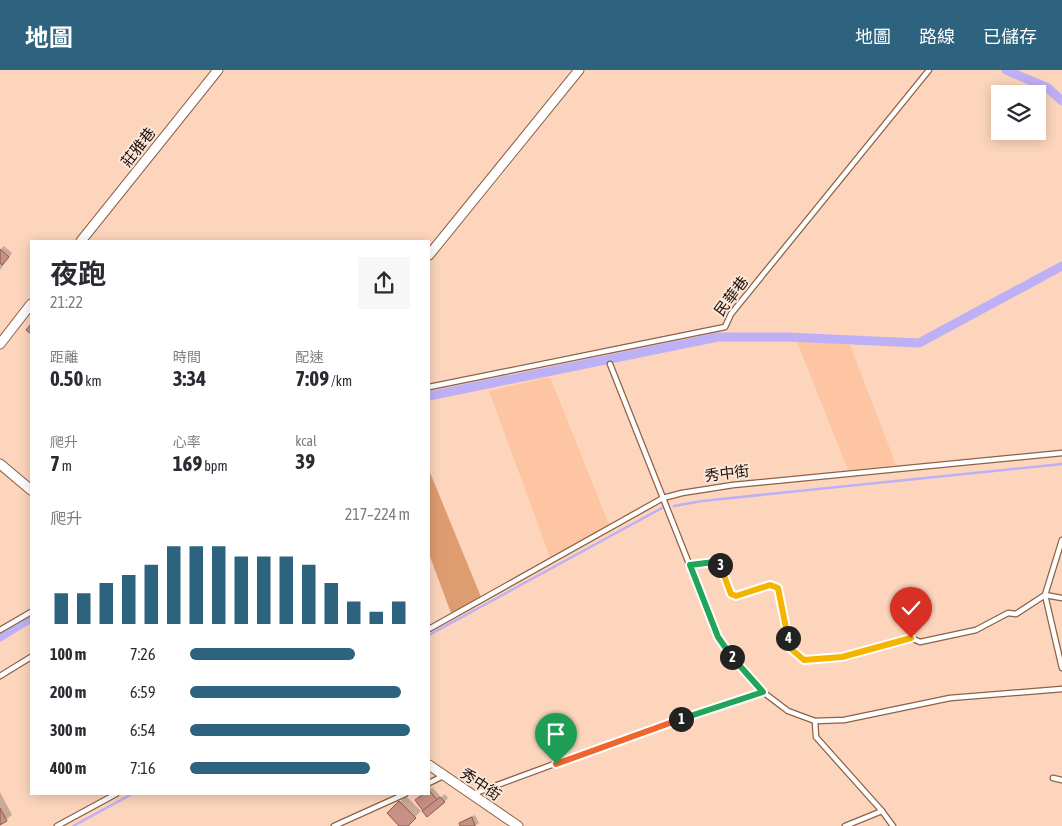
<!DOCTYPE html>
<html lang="zh-TW">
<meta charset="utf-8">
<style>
:root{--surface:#fff;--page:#f7f7f7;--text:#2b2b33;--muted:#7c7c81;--accent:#2d637e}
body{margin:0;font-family:"Asap Condensed","Noto Sans TC",sans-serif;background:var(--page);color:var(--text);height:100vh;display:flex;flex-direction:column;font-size:19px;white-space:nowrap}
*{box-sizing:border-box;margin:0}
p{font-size:16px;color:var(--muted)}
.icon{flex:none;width:28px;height:28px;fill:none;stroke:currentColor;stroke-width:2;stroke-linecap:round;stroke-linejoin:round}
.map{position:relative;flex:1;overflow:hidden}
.side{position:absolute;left:30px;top:170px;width:400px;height:555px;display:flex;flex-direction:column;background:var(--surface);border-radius:0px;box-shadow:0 2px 12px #0003}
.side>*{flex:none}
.controls{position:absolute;left:991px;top:15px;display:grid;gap:10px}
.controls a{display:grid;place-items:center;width:55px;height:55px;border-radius:0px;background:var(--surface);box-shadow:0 2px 12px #0003;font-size:25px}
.pin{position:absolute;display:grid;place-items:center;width:42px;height:42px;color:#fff;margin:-51px -21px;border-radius:50% 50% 50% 0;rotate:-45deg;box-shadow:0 0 5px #0007}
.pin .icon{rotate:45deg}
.km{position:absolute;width:25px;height:25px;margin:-12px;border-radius:50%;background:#222;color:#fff;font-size:14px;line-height:25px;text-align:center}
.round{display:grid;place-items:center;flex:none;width:52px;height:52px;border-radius:0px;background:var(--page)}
.head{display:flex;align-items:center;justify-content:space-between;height:85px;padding:0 20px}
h1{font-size:28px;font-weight:700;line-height:38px}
.figures{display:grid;grid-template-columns:repeat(3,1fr);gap:8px;height:85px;padding:5px 20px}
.figures div{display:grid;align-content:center}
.figures b{font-size:21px;font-weight:700}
.figures small{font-size:14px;font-weight:400}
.figures p{font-size:14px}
.chart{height:140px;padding:10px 20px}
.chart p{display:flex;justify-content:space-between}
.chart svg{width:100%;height:90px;margin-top:5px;stroke:var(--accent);stroke-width:6}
ul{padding:0 20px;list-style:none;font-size:16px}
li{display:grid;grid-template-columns:80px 60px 1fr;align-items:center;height:38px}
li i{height:12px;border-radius:6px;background:var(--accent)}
header{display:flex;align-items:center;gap:30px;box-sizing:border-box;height:70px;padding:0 25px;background:var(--accent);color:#fff}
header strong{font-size:24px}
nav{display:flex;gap:28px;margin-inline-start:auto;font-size:18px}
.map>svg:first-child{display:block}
.built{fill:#fdc5a2}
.green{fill:#de9c71}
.shadow{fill:#0003}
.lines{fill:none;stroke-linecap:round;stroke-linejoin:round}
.stream{stroke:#beb0f6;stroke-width:2.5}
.canal{stroke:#beb0f6;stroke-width:9}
.building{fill:#c79084;stroke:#8d5b4f}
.service-casing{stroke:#8d6246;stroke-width:7}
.minor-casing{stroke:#8d6246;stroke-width:11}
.service{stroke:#fff;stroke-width:4.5}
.minor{stroke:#fff;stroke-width:9}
.split-1-casing{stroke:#fff;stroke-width:10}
.split-2-casing{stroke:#fff;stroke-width:10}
.split-3-casing{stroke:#fff;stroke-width:10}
.split-4-casing{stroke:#fff;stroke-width:10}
.split-5-casing{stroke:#fff;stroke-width:10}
.split-1{stroke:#f0652b;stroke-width:6}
.split-2{stroke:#22a559;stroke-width:6}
.split-3{stroke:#22a559;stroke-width:6}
.split-4{stroke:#f5b400;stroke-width:6}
.split-5{stroke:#f5b400;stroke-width:6}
.labels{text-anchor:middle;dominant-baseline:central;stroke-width:4;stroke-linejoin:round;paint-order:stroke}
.street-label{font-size:15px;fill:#1f0f05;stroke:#fbe6da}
</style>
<header>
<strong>地圖</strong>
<nav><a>地圖</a><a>路線</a><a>已儲存</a></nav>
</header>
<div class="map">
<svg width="1062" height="756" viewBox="0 0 1062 756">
<rect width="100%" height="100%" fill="#fcd5bc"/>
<g class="built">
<polygon points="796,269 850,275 896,395 848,400"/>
<polygon points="550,307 610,457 550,487 489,321"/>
</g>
<polygon class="green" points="429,400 481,527 451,543 429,484"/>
<g class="shadow">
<polygon points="4,176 12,183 0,200 0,180"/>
<polygon points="432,717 441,727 445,724 448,728 444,732 420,727 429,724 429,720"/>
<polygon points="0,722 12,745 0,754"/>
<polygon points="406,726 421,741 406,756 401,756 388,743"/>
<polygon points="475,745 479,753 475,756 461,756 460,754 464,750"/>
</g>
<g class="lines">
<g class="stream">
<polyline points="674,436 702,431 1062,394"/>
<polyline points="429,565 662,438"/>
<polyline points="73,756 132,724"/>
</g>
<g class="canal">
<polyline points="1006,0 1048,18 1062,31"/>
<polyline points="429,326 718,267 787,267 919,273 1062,196"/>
<polyline points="0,567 31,548"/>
</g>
</g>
<g class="building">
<polygon points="0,179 9,187 2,195 0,193"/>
<polygon points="31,254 31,264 26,260"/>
<polygon points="429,720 437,730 423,741 415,730 423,724 429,724"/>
<polygon points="440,727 445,732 427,747 422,741"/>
<polygon points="399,731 416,748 408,756 399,756 387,743"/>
<polygon points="0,738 7,751 0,755"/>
<polygon points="472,747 475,756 460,756 459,753"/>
</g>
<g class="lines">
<g class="service-casing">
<g id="service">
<polyline points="610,294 718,567 763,622 788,641 815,651 844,650 950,628 1062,619"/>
<polyline points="429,317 725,257 731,244 929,0"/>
<polyline points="1062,470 1045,525 1062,598"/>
<polyline points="690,495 720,493 731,525 736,526 770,515 778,518 790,578 804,590 842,587 911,568 920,572 976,560 1008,543 1016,544 1045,525 1062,528"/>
<polyline points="429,559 663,428 682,423 733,415 1062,383"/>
<polyline points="0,560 31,542"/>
<polyline points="0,606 31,587"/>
<polyline points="815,651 816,667 882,741"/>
<polyline points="1053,708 1062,710"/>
<polyline points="429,713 443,706"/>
<polyline points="473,724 622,669 763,622"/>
<polyline points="57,756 116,724"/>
<polyline points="334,756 405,724"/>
<polyline points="845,756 882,741 893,756"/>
</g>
</g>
<g class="minor-casing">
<g id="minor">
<polyline points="81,171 218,0"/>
<polyline points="429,185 579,0"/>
<polyline points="0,274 31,234"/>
<polyline points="0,394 31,420"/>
<polyline points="429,695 518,756"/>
</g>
</g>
<use href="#service" class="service"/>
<use href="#minor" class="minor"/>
</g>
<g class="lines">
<g class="split-1-casing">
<polyline id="split-1" points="556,694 681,649"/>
</g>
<g class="split-2-casing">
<polyline id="split-2" points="681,649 763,622 732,587"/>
</g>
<g class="split-3-casing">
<polyline id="split-3" points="720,495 714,492 690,495 718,567 732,587"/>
</g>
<g class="split-4-casing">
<polyline id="split-4" points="720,495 731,524 736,526 770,515 778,518 788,568"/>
</g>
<g class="split-5-casing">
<polyline id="split-5" points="788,568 790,578 804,590 842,587 911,568"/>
</g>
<use href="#split-1" class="split-1"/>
<use href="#split-2" class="split-2"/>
<use href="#split-3" class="split-3"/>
<use href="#split-4" class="split-4"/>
<use href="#split-5" class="split-5"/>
</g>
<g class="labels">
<g class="street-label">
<text transform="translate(138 77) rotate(-52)">莊雅巷</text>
<text transform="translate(731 226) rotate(-53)">民華巷</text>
<text transform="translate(727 403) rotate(-7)">秀中街</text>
<text transform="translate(481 714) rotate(34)">秀中街</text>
</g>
</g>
</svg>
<div class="controls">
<a><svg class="icon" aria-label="layers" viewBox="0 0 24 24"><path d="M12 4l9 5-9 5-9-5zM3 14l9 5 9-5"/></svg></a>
</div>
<div class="pin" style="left:556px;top:694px;background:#1e9e55"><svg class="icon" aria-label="arrive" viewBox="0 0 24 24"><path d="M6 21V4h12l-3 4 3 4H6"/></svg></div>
<div class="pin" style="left:911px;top:568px;background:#d93025"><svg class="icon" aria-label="check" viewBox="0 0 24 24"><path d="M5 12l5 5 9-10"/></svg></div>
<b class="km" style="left:681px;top:649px">1</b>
<b class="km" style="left:732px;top:587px">2</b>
<b class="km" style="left:720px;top:495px">3</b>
<b class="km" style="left:788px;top:568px">4</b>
<section class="side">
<div class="head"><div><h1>夜跑</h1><p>21:22</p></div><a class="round"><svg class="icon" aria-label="share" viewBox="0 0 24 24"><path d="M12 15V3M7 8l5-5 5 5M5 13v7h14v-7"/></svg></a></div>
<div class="figures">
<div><p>距離</p><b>0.50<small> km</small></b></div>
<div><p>時間</p><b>3:34</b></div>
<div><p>配速</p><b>7:09<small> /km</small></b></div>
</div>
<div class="figures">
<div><p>爬升</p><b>7<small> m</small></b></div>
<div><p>心率</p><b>169<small> bpm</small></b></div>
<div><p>kcal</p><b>39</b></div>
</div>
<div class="chart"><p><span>爬升</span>217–224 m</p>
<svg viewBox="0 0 160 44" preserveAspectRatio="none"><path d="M5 44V29M15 44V29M25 44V24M35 44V20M45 44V15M55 44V6M65 44V6M75 44V6M85 44V11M95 44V11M105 44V11M115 44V15M125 44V24M135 44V33M145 44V38M155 44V33"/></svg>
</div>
<ul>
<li><b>100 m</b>7:26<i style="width:75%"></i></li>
<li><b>200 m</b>6:59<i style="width:96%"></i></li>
<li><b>300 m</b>6:54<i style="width:100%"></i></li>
<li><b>400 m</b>7:16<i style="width:82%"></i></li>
</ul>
</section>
</div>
